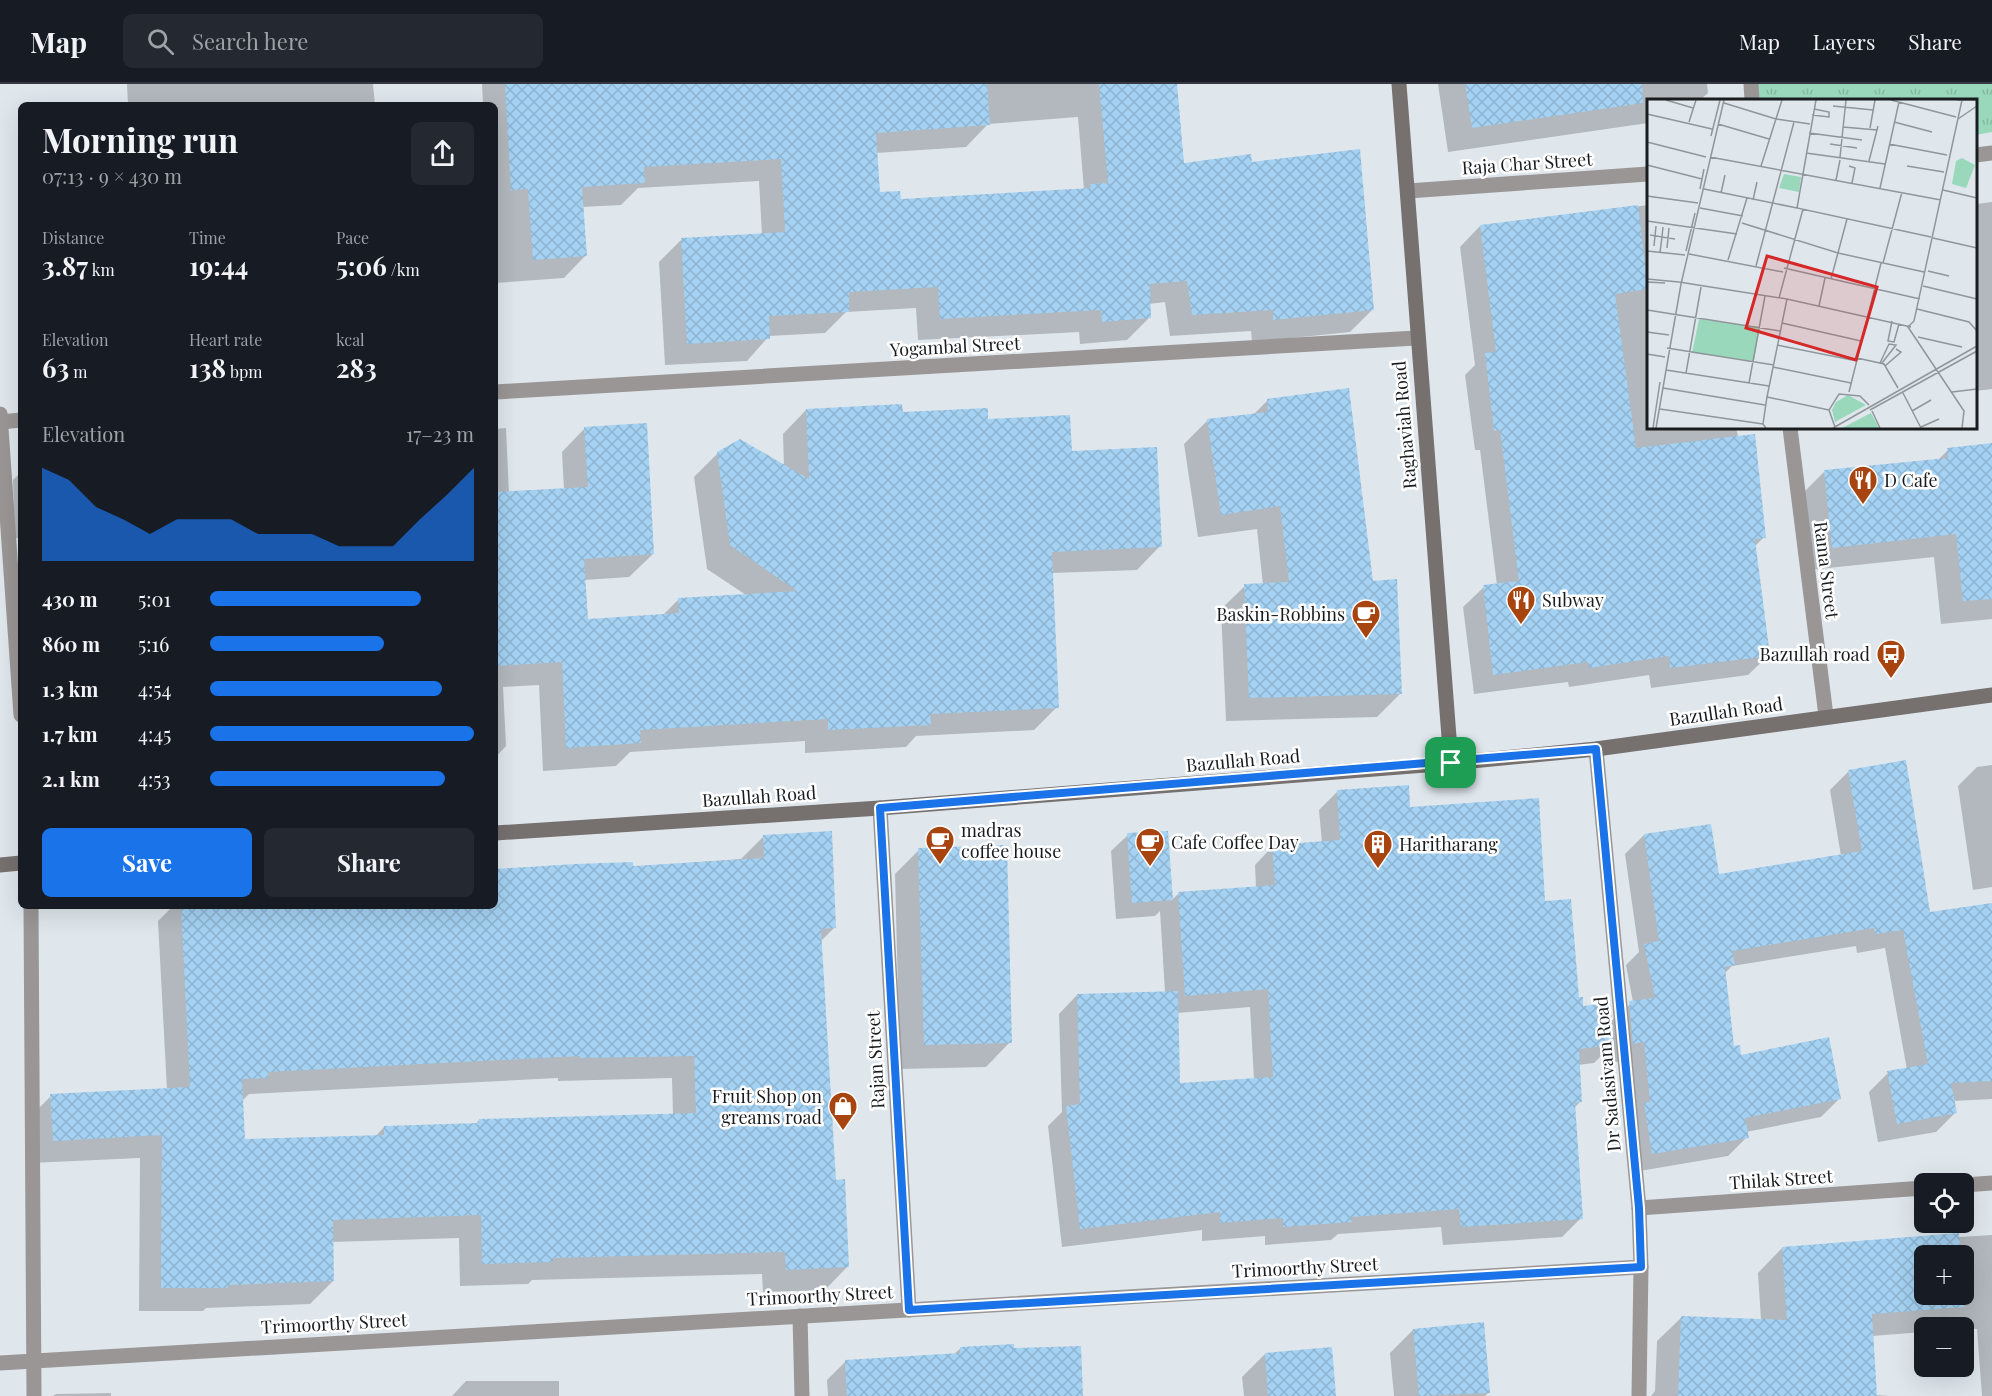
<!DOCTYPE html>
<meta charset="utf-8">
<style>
:root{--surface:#171b24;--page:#242831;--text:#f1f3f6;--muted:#9ea1a6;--line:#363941;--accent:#1a73e8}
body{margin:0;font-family:"Playfair Display",serif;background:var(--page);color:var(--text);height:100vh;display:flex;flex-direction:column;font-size:22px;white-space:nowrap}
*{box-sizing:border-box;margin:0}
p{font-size:20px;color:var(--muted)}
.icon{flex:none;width:33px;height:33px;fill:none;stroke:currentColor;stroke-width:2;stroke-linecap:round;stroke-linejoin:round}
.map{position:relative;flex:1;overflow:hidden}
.details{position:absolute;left:18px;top:18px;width:480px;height:807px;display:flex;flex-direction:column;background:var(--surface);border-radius:9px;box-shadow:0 6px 24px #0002}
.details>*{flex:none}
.tools{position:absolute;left:1914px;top:1089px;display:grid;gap:12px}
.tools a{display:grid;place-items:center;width:60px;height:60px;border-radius:9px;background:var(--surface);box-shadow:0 6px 24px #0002;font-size:30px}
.pin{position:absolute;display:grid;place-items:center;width:51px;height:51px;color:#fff;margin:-26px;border-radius:12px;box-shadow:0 3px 9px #0006}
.round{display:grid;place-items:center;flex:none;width:63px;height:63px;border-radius:9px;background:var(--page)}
.headline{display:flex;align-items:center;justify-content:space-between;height:102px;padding:0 24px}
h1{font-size:33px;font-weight:700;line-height:45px}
.metrics{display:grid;grid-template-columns:repeat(3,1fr);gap:9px;height:102px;padding:6px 24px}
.metrics div{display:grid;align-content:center}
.metrics b{font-size:26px;font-weight:700}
.metrics small{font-size:16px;font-weight:400}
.metrics p{font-size:16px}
.chart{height:168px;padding:12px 24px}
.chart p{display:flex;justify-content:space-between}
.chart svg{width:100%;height:108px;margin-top:6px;fill:var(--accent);opacity:.7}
.cta{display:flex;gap:12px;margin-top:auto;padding:12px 24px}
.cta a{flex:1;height:69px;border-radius:9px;background:var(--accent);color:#fff;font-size:24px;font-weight:700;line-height:69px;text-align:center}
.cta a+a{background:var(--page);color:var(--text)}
ul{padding:0 24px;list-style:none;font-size:20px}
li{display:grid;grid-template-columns:96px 72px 1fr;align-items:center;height:45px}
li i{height:15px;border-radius:8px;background:var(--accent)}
header{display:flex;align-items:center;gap:36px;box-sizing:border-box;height:84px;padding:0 30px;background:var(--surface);border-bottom:2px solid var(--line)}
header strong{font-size:28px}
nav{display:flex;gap:33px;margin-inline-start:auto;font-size:21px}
.search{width:420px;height:54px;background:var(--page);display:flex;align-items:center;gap:15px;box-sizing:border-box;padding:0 21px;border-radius:9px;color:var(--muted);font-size:22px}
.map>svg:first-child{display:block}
.grass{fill:url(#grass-tufts)}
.shadow{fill:#0003;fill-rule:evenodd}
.building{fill:url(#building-cross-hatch);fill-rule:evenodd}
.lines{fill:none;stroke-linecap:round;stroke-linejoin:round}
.street{stroke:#9b9696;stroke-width:15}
.secondary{stroke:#76706f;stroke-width:15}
.route-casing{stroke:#fff;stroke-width:12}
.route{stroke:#1a73e8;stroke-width:8}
.labels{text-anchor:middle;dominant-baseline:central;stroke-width:5;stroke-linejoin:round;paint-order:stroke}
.street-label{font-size:18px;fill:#191c1e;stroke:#fff}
.poi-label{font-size:18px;fill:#191c1e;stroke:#fff;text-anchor:start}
.inset-road{fill:none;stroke:#90969a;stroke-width:1.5}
.view{fill:#d62828;fill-opacity:0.15;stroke:#d62828;stroke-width:3}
.inset-edge{fill:none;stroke:#191c1e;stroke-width:3}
</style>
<header>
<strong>Map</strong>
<div class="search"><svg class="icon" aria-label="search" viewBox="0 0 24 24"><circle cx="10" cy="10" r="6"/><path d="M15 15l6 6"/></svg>Search here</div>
<nav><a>Map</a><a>Layers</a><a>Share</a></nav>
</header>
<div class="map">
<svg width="1992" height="1312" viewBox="0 0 1992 1312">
<defs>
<pattern id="grass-tufts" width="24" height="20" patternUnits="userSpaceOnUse" patternTransform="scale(1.5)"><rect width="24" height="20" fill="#9ad8bb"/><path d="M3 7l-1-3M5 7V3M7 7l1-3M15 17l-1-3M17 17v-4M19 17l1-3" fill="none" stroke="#84b9a0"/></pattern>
<pattern id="building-cross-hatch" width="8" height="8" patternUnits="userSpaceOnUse" patternTransform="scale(1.5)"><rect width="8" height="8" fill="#a5d2f3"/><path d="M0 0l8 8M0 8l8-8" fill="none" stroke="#8db4d0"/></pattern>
</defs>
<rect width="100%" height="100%" fill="#dfe7ed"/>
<polygon class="grass" points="1755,0 1992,0 1992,48 1976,51 1976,16 1757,16"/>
<g class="shadow">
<polygon points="127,0 373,0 375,21 128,21"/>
<path d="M482 0H1178H1175L1183 81 1251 79 1372 226 1350 248 1252 258 1251 247 1170 252 1165 218 1149 220 1150 233 1127 256 1080 260 1079 248 918 256 916 224 846 228 825 249 769 252 747 277 665 281 659 178 682 155 762 151 759 97 638 104 621 121 582 123 586 171 564 194 495 199V21H483ZM1078 33 1084 106 899 117 879 110 876 69 966 63 988 40Z"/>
<polygon points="1438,0 1707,0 1708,9 1700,16 1648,16 1648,39 1448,68"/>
<polygon points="1992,118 1992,305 1976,307 1976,120"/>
<polygon points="1648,121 1648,344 1736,344 1764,453 1755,462 1769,571 1748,591 1651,604 1649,591 1569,603 1568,598 1474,610 1463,523 1484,503 1497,501 1480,366 1475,366 1465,291 1475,281 1460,163 1480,142"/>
<polygon points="1268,316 1372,498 1401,609 1377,633 1226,637 1221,525 1245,502 1263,501 1257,445 1198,453 1184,360 1208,336 1252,332"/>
<polygon points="806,326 901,329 987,336 1070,368 1160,462 1137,486 1052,489 1057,623 1034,646 916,652 906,663 805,669 805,657 630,668 616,682 543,687 539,601 503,603 506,662 495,674 495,345 506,344 509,409 564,406 562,368 585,344 653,470 629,493 584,496 586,536 663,531 679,515 746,511 707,485 694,393 718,369 784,382 783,350"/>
<polygon points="1992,361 1992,535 1941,540 1934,473 1809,486 1801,411 1824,388 1937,377 1948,366"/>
<polygon points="21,388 21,509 18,454 15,454 13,396"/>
<polygon points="1992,681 1992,803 1973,806 1958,702 1977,683"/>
<path d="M1849 687 1929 830 1992 821V1015L1953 1017 1955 1029 1936 1048 1878 1058 1869 1008 1888 989 1907 986 1885 864 1857 869 1856 862 1732 882 1724 890 1732 964 1740 973 1840 1014 1821 1033 1746 1048 1747 1053 1728 1072 1634 1088 1625 977 1615 978 1613 960 1594 979 1578 981 1580 1018 1574 1024 1581 1134 1562 1153 1443 1161 1441 1143 1338 1150 1331 1156 1265 1161V1152L1202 1157V1146L1062 1163 1048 1042 1062 1028 1059 930 1077 911 1165 908 1160 827 1155 832 1116 835 1111 767 1128 751 1167 748 1171 817 1179 809 1256 804 1255 781 1273 762 1322 759 1319 726 1338 707 1409 724 1544 818 1582 924 1610 938 1633 918 1626 881 1639 868 1625 770 1644 751 1717 792 1841 772 1830 706ZM1250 923 1254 996 1178 1000 1177 929Z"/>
<path d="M764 752 835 843 820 858 835 1097 848 1182 825 1206 763 1208 762 1190 532 1196 528 1200 460 1202 459 1154 332 1158 333 1197 310 1220 206 1224 203 1227H139L140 1074 30 1079 28 1035 51 1012 167 1006 158 837 173 822H495V786L632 783 741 775ZM558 994V997L672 994 673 1031 479 1036 475 1041 384 1043 375 1053 244 1057 242 1017 249 1010Z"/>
<polygon points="919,766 1010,958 986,983 900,985 895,790"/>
<path d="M1992 1151V1312H1982L1977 1245 1964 1244H1924V1248L1872 1252 1876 1311 1889 1312H1651L1655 1307 1657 1257 1682 1233 1761 1236 1758 1189 1782 1164ZM1924 1172H1964V1210H1924Z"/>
<polygon points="1413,1246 1489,1308 1485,1312 1394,1312 1390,1269"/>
<polygon points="961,1264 1013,1266 1082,1312 828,1312 827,1296 846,1277 954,1270"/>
<polygon points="1265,1270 1334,1312 1244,1312 1242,1293"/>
<polygon points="466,1297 559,1297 559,1312 452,1312"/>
<polygon points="111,1309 111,1312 53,1312 56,1310"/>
</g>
<g class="building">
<polygon points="505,0 987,0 990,41 876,49 880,108 900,107 901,115 1091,104 1090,100 1108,99 1099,0 1177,0 1184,79 1251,70 1252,78 1360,65 1374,226 1273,236 1273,226 1192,231 1187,197 1150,200 1151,234 1102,238 1101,226 940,235 938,203 849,208 849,228 769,232 770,255 687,260 681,154 785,148 781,75 644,83 645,99 582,103 587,172 533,176 528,105 511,106"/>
<polygon points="1465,0 1642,0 1643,19 1472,44"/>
<polygon points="1638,121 1648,205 1615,210 1636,364 1755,350 1766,454 1755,455 1770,572 1670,584 1669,572 1589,584 1588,578 1493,591 1483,501 1519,497 1500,346 1494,347 1485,269 1496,268 1480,141"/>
<polygon points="1349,304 1373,497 1397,495 1402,610 1249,614 1244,500 1289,498 1280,422 1221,431 1207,335 1268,328 1267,315"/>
<polygon points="902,320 903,328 988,324 988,335 1070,331 1072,367 1157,363 1162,463 1052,468 1059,624 930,630 931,641 828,646 828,635 640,646 641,659 566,664 562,578 495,582 495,408 588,403 584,343 647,339 654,470 584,475 588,535 679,529 678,514 797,507 730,461 717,368 740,355 809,395 806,325"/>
<polygon points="1992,359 1992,515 1963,517 1956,450 1832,464 1824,386 1948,374 1947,364"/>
<polygon points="1906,676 1930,828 1992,819 1992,997 1951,999 1957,1029 1897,1040 1887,987 1928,980 1903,846 1875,850 1874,844 1732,867 1735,881 1725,883 1734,962 1740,961 1741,971 1829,953 1841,1015 1745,1034 1749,1054 1652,1070 1644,1019 1650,1018 1644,958 1633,960 1629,917 1655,914 1644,860 1659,857 1644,750 1711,740 1719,790 1862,767 1848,686"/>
<polygon points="1409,701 1410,723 1539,714 1545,817 1571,815 1579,913 1583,913 1583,922 1610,919 1614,961 1579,965 1582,1018 1575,1019 1583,1135 1461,1143 1459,1125 1351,1133 1352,1138 1283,1143 1283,1134 1220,1139 1220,1128 1080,1145 1066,1022 1080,1020 1077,910 1178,907 1180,999 1273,993 1268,905 1185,912 1178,808 1275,801 1272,761 1340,756 1337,706"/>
<path d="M832 747 836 844 821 845 836 1096 845 1095 849 1183 786 1186 785 1168 553 1174V1178L482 1180 481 1131 333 1136 334 1197 228 1201V1204H161L162 1051 53 1057 50 1010 190 1003 181 822H495V785L575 780 633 778V782L764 774 763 751ZM580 972V974L694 972 696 1029 479 1035V1039L384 1042V1051L245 1055 242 995 268 994V988Z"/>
<polygon points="1168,747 1173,816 1132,819 1127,749"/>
<polygon points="1007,761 1012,959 924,961 918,764"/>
<polygon points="1959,1149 1961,1172 1924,1172 1924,1210 1963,1210 1964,1223 1872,1230 1877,1312 1678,1312 1681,1232 1787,1236 1782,1163"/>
<polygon points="1484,1238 1490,1309 1419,1312 1413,1245"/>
<polygon points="1014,1260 1014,1264 1081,1262 1083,1312 847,1312 845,1276 960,1269 960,1263"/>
<polygon points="1332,1263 1336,1312 1268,1312 1265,1269"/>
</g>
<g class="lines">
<g class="street">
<polyline points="1751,0 1752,16"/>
<polyline points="1976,71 1992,69"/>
<polyline points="1408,107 1648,90"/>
<polyline points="495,308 1416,254"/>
<polyline points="0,330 21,631"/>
<polyline points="0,338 21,336"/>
<polyline points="1790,344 1826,632"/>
<polyline points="1596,665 1639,1124 1641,1183 1639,1312"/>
<polyline points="880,724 909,1226"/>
<polyline points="31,822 34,1312"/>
<polyline points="1964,1101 1992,1099"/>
<polyline points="1639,1124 1924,1104"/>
<polyline points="800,1232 802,1312"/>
<polyline points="0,1279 1641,1183"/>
</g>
<g class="secondary">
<polyline points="1399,0 1451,679"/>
<polyline points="495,749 880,724 1451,679 1596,665 1992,611"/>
<polyline points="0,781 21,779"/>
</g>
</g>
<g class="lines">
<g class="route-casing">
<polygon id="route" points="1596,665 1639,1124 1641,1183 909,1226 880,724"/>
</g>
<use href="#route" class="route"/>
</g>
<defs>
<g id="restaurant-pin" transform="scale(1.5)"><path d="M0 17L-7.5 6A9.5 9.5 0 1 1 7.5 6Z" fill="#a8440f" stroke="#fff"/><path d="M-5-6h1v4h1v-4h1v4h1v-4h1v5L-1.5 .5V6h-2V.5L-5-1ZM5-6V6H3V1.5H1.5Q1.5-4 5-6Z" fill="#fff"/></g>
<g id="cafe-pin" transform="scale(1.5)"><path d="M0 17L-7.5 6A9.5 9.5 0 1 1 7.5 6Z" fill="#a8440f" stroke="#fff"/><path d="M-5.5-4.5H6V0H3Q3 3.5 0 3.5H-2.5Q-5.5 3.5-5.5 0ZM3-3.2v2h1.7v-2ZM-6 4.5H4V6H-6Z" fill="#fff"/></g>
<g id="bus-pin" transform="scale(1.5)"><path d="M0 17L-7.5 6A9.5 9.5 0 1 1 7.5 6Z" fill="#a8440f" stroke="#fff"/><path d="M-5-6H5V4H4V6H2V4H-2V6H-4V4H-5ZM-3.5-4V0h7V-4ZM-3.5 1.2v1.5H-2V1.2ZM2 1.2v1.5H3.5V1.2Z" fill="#fff"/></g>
<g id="building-pin" transform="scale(1.5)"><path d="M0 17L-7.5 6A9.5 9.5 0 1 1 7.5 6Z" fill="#a8440f" stroke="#fff"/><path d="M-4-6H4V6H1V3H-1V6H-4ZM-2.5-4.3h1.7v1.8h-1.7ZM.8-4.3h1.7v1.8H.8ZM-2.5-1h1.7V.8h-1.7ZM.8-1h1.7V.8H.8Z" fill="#fff"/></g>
<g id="shop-pin" transform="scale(1.5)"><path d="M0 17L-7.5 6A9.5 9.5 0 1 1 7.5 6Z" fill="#a8440f" stroke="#fff"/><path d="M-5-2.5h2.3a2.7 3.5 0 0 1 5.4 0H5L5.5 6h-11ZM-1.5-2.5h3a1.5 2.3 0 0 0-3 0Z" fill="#fff"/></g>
</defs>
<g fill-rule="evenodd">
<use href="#restaurant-pin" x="1863" y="396"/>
<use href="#restaurant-pin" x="1521" y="516"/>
<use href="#cafe-pin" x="1366" y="530"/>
<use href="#bus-pin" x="1891" y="570"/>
<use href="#cafe-pin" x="940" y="756"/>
<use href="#cafe-pin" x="1150" y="758"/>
<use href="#building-pin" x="1378" y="760"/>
<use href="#shop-pin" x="843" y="1022"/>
</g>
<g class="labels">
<g class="street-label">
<text transform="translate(1527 79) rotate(-4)">Raja Char Street</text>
<text transform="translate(955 262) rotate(-3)">Yogambal Street</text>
<text transform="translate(1404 341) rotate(-95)">Raghaviah Road</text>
<text transform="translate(1827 486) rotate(83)">Rama Street</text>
<text transform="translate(1726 627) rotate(-8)">Bazullah Road</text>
<text transform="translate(1243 676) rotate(-5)">Bazullah Road</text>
<text transform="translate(759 712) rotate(-4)">Bazullah Road</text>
<text transform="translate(875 976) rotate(-93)">Rajan Street</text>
<text transform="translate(1607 990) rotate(-95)">Dr Sadasivam Road</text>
<text transform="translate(1781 1095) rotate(-4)">Thilak Street</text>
<text transform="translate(1305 1183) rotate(-3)">Trimoorthy Street</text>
<text transform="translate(820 1211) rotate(-3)">Trimoorthy Street</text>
<text transform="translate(334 1239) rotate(-3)">Trimoorthy Street</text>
</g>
<g class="poi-label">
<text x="1884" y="396">D Cafe</text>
<text x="1542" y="516">Subway</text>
<text x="1345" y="530" text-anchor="end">Baskin-Robbins</text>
<text x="1870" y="570" text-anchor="end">Bazullah road</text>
<text x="961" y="746">madras<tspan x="961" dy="21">coffee house</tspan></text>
<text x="1171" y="758">Cafe Coffee Day</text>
<text x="1399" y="760">Haritharang</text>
<text x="822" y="1012" text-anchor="end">Fruit Shop on<tspan x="822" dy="21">greams road</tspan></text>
</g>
</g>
<g transform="translate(1647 15)">
<rect width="330" height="330" fill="#dfe7ed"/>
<path d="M315 59 328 66 319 89 305 85 309 62ZM137 75 154 78 152 93 132 89ZM52 220 113 228 107 262 45 254ZM201 296 219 306 188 323 185 311 189 303ZM224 314 232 329H195Z" fill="#9ad8bb"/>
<path class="inset-road" d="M19 1 46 9M169 1 150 109 284 138M244 1 309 18M310 1H330M315 1 267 222 261 228 317 312 315 329M77 4 129 20 163 25M186 7 226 11M0 15 65 30M165 16 182 18V13L167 10M311 20 330 7M42 23 49 1M247 23 285 33M71 25 122 40M196 28 230 31M223 29 228 1M162 34 215 41M64 37 73 1M0 43 59 58M183 45 210 49M242 45 300 56M159 54 238 65M63 58 294 101M193 58 199 1M222 62 231 27M0 66 55 80M114 67 135 1M202 67 208 69 205 84M260 67 297 73M189 81 193 61M233 89 252 3M53 90 57 70M57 90 150 109M296 91 330 99M74 94 78 76M0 97 51 104M106 101 110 83M53 109 96 117M0 122 90 135M95 124 191 154 277 173M3 136 15 138 16 128M286 139 330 149M7 147 9 127M20 149 22 129M0 152 38 156M39 152 48 114M13 153 15 138 28 140M42 155 136 173M81 161 100 99M236 164 255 93M109 167 147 23M137 169 273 200M281 172 302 177M0 180 32 183M184 180 200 120M0 183 18 184M32 183 140 200 264 228M276 187 330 200M132 199 156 110M172 207 178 179M270 210 322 223 330 232M0 211 133 232M245 222 241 242 247 243 252 225M135 224 214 242M0 233 22 236M271 238 315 248M130 246 210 262M20 249 127 266M0 255 18 258M210 259 237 265 251 289M233 264 242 245 249 246 235 264M238 267 254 253 249 250M126 268 204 284M19 271 122 287M39 274 54 188M102 284 118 197M16 289 118 306M202 293 234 164M305 293 330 290M256 294 274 329M120 298 182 311M13 310 116 325M223 311 330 252M225 312 233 329M265 312 284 301M188 328 182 311 192 295 213 297 222 306M274 328 292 320M6 329 13 283M9 329 34 185 77 1M119 329 116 325 120 298 140 200M186 329 330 247"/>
<path class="view" d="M120 157 230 188 209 261 99 229Z"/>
<rect width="330" height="330" class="inset-edge"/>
</g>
</svg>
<div class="tools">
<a><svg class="icon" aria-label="locate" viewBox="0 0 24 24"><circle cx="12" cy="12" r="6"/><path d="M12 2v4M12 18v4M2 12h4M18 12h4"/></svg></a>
<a>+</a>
<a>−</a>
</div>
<div class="pin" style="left:1451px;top:679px;background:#1e9e55"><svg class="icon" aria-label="arrive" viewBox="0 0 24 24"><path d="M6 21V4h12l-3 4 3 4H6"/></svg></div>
<section class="details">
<div class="headline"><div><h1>Morning run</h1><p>07:13 · 9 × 430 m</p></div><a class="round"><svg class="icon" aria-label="share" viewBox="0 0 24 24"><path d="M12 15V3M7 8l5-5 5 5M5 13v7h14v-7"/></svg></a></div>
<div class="metrics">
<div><p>Distance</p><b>3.87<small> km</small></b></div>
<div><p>Time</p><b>19:44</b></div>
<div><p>Pace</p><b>5:06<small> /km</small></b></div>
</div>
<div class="metrics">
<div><p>Elevation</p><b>63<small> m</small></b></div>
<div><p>Heart rate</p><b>138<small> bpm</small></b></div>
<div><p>kcal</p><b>283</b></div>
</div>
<div class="chart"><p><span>Elevation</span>17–23 m</p>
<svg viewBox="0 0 160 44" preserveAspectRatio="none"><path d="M0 44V6L10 11L20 22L30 27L40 33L50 27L60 27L70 27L80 33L90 33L100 33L110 38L120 38L130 38L140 27L150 17L160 6V44z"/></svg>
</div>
<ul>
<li><b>430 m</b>5:01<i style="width:80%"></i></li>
<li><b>860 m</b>5:16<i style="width:66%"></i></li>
<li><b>1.3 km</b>4:54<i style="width:88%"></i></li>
<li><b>1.7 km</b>4:45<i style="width:100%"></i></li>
<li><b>2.1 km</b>4:53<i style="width:89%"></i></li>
</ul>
<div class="cta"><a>Save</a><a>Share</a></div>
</section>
</div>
